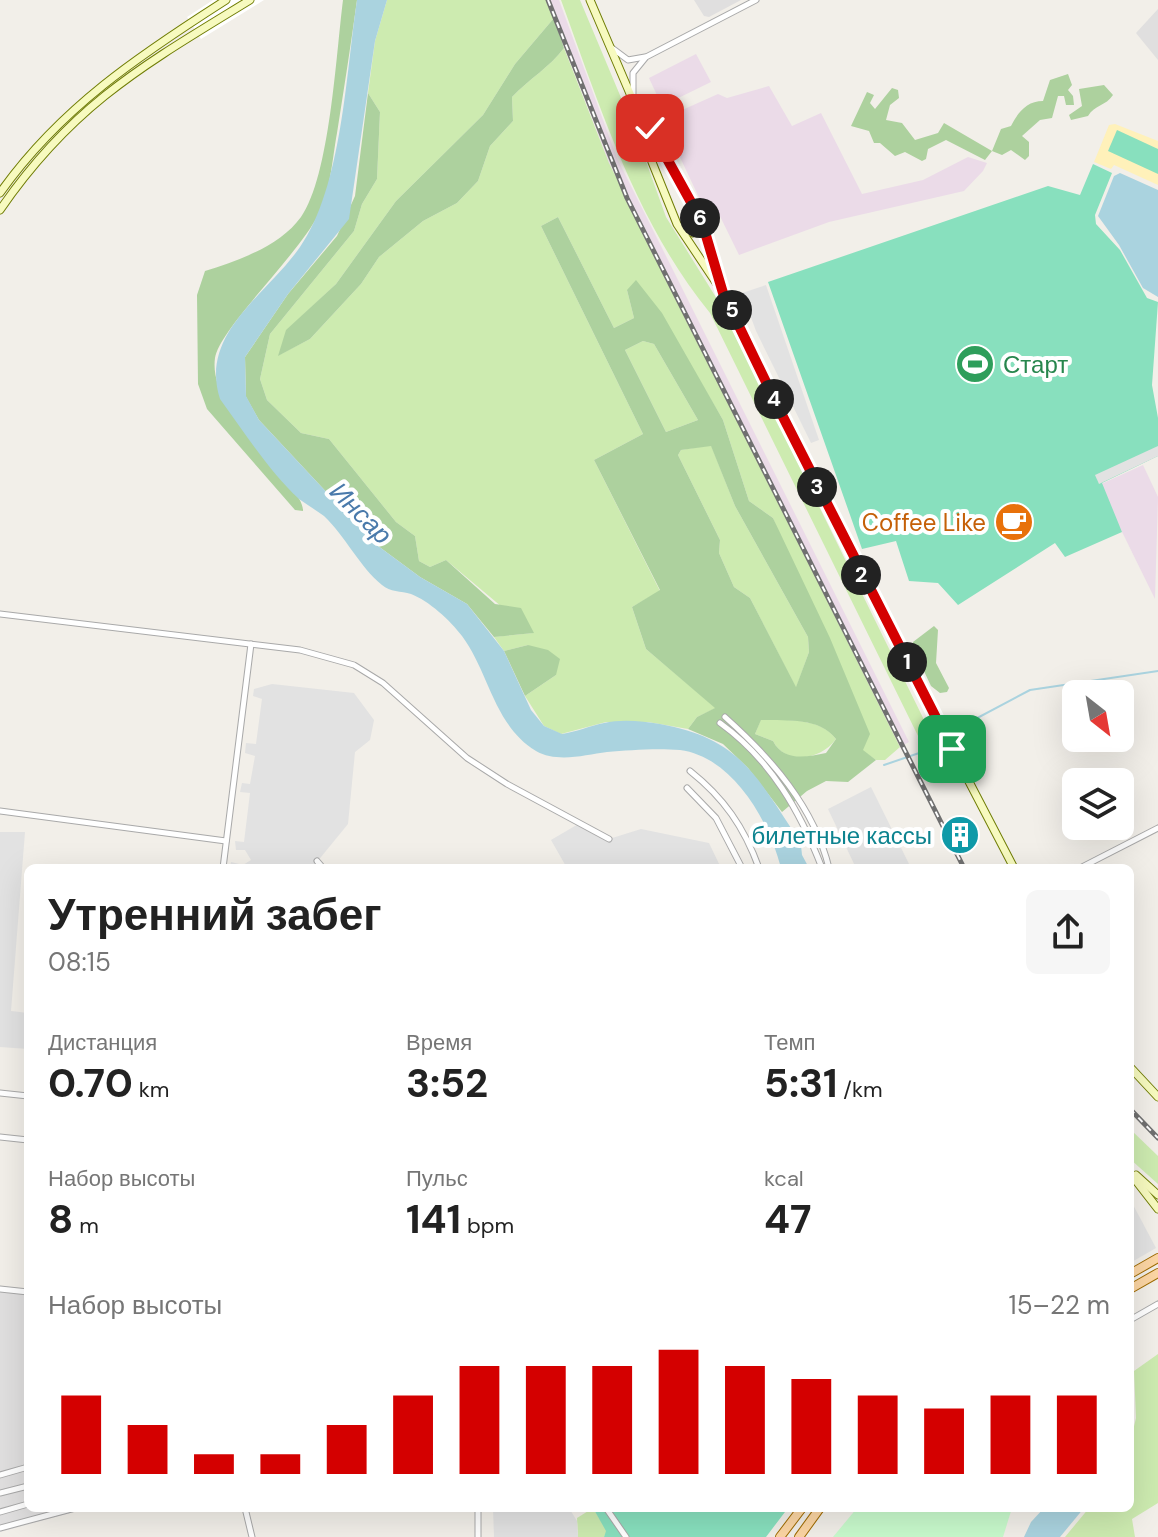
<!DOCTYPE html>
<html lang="ru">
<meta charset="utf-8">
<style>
:root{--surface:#fff;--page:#f6f6f6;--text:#222;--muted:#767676;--accent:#d40000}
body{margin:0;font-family:"DM Sans",sans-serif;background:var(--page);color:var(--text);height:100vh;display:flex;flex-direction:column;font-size:30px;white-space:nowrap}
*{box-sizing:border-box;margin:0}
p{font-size:26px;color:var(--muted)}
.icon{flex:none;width:44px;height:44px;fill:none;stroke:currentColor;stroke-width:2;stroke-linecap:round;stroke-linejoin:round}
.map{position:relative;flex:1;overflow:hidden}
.panel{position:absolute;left:24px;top:864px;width:1110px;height:648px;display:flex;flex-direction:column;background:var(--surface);border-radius:12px;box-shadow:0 8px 32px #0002}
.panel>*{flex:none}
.needle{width:52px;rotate:149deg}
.controls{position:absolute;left:1062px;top:680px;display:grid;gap:16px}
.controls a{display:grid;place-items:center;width:72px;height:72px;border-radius:12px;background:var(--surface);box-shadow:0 8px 32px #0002;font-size:40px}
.pin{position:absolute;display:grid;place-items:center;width:68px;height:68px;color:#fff;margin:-34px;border-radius:16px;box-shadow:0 4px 12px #0006}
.km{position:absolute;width:40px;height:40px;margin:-20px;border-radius:50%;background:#222;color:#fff;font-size:22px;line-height:40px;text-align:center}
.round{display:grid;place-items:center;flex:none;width:84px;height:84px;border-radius:12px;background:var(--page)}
.summary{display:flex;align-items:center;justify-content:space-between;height:136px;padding:0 24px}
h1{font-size:44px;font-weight:700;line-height:60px}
.metrics{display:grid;grid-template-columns:repeat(3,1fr);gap:12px;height:136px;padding:8px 24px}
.metrics div{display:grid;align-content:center}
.metrics b{font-size:40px;font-weight:700}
.metrics small{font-size:22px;font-weight:400}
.metrics p{font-size:22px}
.chart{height:224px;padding:16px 24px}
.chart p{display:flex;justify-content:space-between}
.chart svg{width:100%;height:144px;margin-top:8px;stroke:var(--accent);stroke-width:6}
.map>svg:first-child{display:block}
.residential{fill:#e0dfdf}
.industrial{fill:#ebdbe8}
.grass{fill:#cdebb0}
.forest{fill:#add19e;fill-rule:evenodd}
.sand{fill:#fff1ba}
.park{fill:#c8facc}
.pitch{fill:#88e0be}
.parking{fill:#e2e2e2}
.water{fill:#aad3df}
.pier{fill:#fff}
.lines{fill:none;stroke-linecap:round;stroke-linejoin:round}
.stream{stroke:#aad3df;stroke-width:2}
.street-casing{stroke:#a9a9a9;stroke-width:7}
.secondary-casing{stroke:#707d05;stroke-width:9}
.primary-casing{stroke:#a06b00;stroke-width:10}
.street{stroke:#fff;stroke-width:5}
.secondary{stroke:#f7fabf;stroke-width:7}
.primary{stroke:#fcd6a4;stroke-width:8}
.rail-casing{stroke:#707070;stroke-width:5}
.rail{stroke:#fff;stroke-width:2;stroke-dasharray:6;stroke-linecap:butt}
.route-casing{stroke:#fff;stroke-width:16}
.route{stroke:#d40000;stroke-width:10}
.labels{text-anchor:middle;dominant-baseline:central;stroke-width:8;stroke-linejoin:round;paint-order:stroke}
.leisure-label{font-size:24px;fill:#27864d;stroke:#fff;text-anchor:start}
.food-label{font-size:24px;fill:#c56008;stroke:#fff;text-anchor:end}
.culture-label{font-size:24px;fill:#0d838f;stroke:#fff;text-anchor:end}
.water-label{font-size:26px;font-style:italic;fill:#4a7aab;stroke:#fff}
</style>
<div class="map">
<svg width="1158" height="1537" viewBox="0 0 1158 1537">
<rect width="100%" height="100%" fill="#f2efe9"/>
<g class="residential">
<polygon points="694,0 741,0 709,17 704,16"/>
<polygon points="1158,9 1158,60 1136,33"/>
<polygon points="0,1286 28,1289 28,1508 89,1508 0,1532"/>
</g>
<g class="industrial">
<polygon points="547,0 559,0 617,158 909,742 900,747 609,163"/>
<polygon points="696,54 711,82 662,106 649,78"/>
<polygon points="769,86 792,126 821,113 862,194 923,180 968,157 987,163 983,171 964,191 829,222 739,255 714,204 702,204 662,119 718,94 727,98"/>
<polygon points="1143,465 1158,497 1155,599 1099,485"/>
</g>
<g class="grass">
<path d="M387 0H547L554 18 515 64 483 115 396 201 336 284 287 330 279 355 310 339 361 284 379 257 423 221 457 203 478 181 490 146 513 121 512 97C529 79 550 67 564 48L609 163 900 747 885 760H876L863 751 773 518 749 501 723 420 694 371 627 290 634 318 614 328 558 217 541 226 643 434 594 460 660 591 632 607 646 649 716 708 697 717 688 729 648 722H606L561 734 544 726 525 696 556 675 528 645 504 651 494 637 533 633 446 560 430 567 419 561 415 536 396 522 329 439 301 433 267 400 260 379 270 334 354 231 362 204 377 179 380 112 368 93 375 41Z"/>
<path d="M561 0H580L635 131 666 217 717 299 931 734 920 740 710 313C637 224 600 107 561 0Z"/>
<polygon points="643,341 654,344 698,420 666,432 625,350"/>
<polygon points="711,445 735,506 808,637 809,652 796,688 750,598 734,587 719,553 720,540 678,455 681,450"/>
<path d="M761 719C787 721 820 717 836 739 821 760 786 766 773 741L755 734Z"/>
<polygon points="1130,1129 1158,1156 1158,1184 1130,1159"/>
<polygon points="1158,1354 1158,1503 1132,1519 1135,1537 1065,1537 1089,1508 1130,1508 1130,1443 1136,1418 1134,1371"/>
<polygon points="593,1508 607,1531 604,1537 578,1537 577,1518"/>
</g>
<g class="forest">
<path d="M343 0H357C351 44 344 88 337 133 332 160 331 190 318 215 299 254 220 328 215 358 207 415 305 485 303 511L295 510 207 409 198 384 197 295 205 271C238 261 280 246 301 217 330 176 336 54 343 0Z"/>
<path d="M554 18 564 48C550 67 529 79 512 97L513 121 490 146 478 181 457 203 423 221 379 257 361 284 310 339 278 356 286 330 336 284 396 201 483 115 515 64Z"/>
<path d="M1068 74 1072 85 1068 90 1073 96 1074 105H1066L1064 96H1058L1052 118 1040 120 1022 136 1029 142V156L1025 160 1011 150 1002 155 992 151 985 160 946 140 928 149 926 159 922 161 905 152 895 156 880 143H874L869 131 851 126 867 92 874 95 870 103 875 109 892 88 898 90 899 98 890 105 886 120 902 123 915 140 938 133 944 123 992 151 1001 129 1011 126C1018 112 1027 101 1043 101L1050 80Z"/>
<path d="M1104 85 1113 95C1106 106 1094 105 1088 116L1071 120 1069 115 1082 106 1079 89Z"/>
<polygon points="368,93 380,112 377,179 362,204 354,231 270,334 260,379 267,400 301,433 329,439 396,522 415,536 419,561 430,567 446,560 495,604 521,608 534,633 494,637 467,604 420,577 374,543 259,420 246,397 245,357 288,294 337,236 355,196"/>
<path d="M558 217 614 328 634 318 627 290 636 280 662 313 723 420 749 501 773 518 830 638 870 734 863 750 876 760 848 782 826 781 807 791 782 812 748 768 723 744 688 729 697 717 715 708 646 649 632 607 660 590 594 460 643 434 541 226ZM643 341 654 344 698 420 666 432 625 350ZM711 446 735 506 808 637 809 652 796 687 750 598 734 587 719 553 720 540 678 455 681 450ZM761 720C787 721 819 717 836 739L826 753C806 757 784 762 773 741L755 734Z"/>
<polygon points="934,626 938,630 936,663 949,688 947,692 940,693 931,686 913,648 913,642"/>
<polygon points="528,645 548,650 560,659 556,675 525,696 504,651"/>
</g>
<polygon class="sand" points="1115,124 1158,141 1158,185 1114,165 1111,169 1094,162 1109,125"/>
<polygon class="park" points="857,1508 1012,1508 1003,1537 833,1537"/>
<g class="pitch">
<polygon points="1117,130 1158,149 1158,174 1108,151"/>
<polygon points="1093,164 1112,173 1095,215 1096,224 1120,250 1147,298 1158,302 1152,385 1158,418 1158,456 1102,483 1122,532 1065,557 1055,543 958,605 938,583 909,581 896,541 862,549 768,282 1048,186 1080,195"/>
<polygon points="593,1508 788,1508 766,1537 604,1537 606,1531"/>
</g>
<g class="parking">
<polygon points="766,285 819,440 811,443 756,331 742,293"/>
<polygon points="1158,446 1158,456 1099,484 1095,475"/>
<polygon points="272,684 354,693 374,720 370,740 355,752 348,824 312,868 230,868 231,862 243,865 251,860 245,850 236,850 235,841 244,842 250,793 240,792 242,783 250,784 255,756 245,753 246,743 256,744 262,699 253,696 254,689"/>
<polygon points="871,787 911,868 856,868 828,809"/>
<polygon points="580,823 609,839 641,829 709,843 721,868 567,868 551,840"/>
<polygon points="0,832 25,832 11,1011 28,1013 28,1049 0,1047"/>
<polygon points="1130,1199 1156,1248 1130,1263"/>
<polygon points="493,1508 569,1508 577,1521 578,1537 494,1537"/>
</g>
<g class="water">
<path d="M357 0H387L375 41 349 219 288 294 245 357 246 396 259 420 374 543 420 577 467 604 504 651 531 710 544 726 562 734C576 732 589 726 604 723 621 719 643 721 660 724 733 737 753 769 791 828L800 836 802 855 809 868H781C769 821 733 757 680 750 657 748 629 750 607 752 585 755 557 763 536 751 494 726 489 672 462 636 450 620 429 601 411 594 401 591 390 592 382 585 359 566 346 537 324 516 316 510 307 505 299 499 269 471 244 432 220 399 199 333 266 296 300 247 342 187 346 73 357 0Z"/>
<polygon points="1120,173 1158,190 1158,297 1143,288 1119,245 1098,216 1114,176"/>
<polygon points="1044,1508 1084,1508 1060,1537 1024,1537 1031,1522"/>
</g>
<polygon class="pier" points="213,0 264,0 201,39 187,17"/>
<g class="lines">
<g class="stream">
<polyline points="949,733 1030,690 1158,671"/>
<polyline points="884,765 928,750 943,736"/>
</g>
<g class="street-casing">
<g id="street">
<polyline points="612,48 628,60 645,57"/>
<polyline points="633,95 633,73 646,57 756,0"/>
<polyline points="0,614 300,650 354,665 383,683 467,758 507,784 609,839"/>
<path d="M725 717C771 758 814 807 829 868"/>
<path d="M720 723C771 760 800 811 822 868"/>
<path d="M690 771C724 798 744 827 759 868"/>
<polyline points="687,788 716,818 742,868"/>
<polyline points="0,811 226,841"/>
<polyline points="317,861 323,868"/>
<polyline points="223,868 251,644"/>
<polyline points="1080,868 1158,828"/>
<polyline points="0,1093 28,1096"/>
<polyline points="0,1137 28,1140"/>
<polyline points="0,1289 28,1292"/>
<polyline points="1130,1320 1158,1304"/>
<polyline points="0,1475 28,1467"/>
<polyline points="0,1493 28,1486"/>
<polyline points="245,1508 252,1537"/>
<polyline points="606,1508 626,1537"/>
<polyline points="0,1512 28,1504"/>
<polyline points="0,1528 75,1508"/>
<polyline points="478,1537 478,1508"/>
</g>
</g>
<g class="secondary-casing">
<g id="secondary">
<polyline points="590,0 640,117 652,162 677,224 723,293 840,534 1014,868"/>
<path d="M642 118C682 167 706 227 722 287"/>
<path d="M0 193C60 108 140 55 226 0"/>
<path d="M0 210C73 104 144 65 250 0"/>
<polyline points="682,228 693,233 702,222"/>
<polyline points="1130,1067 1158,1097"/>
<polyline points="1130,1173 1158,1209"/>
<polyline points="1136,1175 1158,1195"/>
</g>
</g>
<g class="primary-casing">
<g id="primary">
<polyline points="1130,1274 1158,1258"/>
<polyline points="1130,1289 1158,1273"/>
<polyline points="780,1537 802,1508"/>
<polyline points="799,1537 820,1508"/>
</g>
</g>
<use href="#street" class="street"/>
<use href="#secondary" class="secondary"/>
<use href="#primary" class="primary"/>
<g class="rail-casing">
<g id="rail">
<polyline points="548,0 627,198 964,868"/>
<polyline points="1130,1109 1158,1138"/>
</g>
</g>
<use href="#rail" class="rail"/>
</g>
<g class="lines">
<g class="route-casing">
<polyline id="route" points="650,128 702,222 723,293 780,411 952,749"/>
</g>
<use href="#route" class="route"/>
</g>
<defs>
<g id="stadium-disc" transform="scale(2)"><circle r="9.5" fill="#2e9e5b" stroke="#fff"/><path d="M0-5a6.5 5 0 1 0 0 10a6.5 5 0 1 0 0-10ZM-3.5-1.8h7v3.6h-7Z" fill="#fff"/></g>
<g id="cafe-disc" transform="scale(2)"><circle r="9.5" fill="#e8710a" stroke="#fff"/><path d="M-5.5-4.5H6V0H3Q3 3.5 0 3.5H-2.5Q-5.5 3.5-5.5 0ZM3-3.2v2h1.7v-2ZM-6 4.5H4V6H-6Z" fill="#fff"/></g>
<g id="building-disc" transform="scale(2)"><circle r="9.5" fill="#0f9aa8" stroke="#fff"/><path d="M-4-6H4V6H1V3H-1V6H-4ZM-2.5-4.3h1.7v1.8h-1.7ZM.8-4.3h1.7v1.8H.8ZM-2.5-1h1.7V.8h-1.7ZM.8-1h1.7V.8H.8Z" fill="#fff"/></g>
</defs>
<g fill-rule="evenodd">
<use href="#stadium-disc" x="975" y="364"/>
<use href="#cafe-disc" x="1014" y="522"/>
<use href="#building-disc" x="960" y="835"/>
</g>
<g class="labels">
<g class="leisure-label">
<text x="1003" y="364">Старт</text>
</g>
<g class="food-label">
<text x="986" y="522">Coffee Like</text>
</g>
<g class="culture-label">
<text x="932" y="835">билетные кассы</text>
</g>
<g class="water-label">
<text transform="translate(361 513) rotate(45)">Инсар</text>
</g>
</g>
</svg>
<div class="controls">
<a><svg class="needle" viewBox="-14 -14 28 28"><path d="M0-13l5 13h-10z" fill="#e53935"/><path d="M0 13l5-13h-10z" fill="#767676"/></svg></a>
<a><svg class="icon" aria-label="layers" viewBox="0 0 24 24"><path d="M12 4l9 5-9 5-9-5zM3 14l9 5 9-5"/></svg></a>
</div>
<div class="pin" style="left:952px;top:749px;background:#1e9e55"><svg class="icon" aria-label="arrive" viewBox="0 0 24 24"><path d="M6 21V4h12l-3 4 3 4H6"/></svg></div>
<div class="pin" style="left:650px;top:128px;background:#d93025"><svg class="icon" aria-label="check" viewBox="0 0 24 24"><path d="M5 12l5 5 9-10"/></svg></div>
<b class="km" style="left:907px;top:662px">1</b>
<b class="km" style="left:861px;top:575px">2</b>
<b class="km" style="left:817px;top:487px">3</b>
<b class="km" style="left:774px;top:399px">4</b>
<b class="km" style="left:732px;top:310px">5</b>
<b class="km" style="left:700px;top:218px">6</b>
<section class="panel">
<div class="summary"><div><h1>Утренний забег</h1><p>08:15</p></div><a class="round"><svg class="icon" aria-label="share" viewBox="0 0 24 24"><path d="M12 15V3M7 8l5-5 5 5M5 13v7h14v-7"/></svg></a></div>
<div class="metrics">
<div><p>Дистанция</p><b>0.70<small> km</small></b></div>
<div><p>Время</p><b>3:52</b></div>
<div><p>Темп</p><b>5:31<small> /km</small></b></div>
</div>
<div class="metrics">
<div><p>Набор высоты</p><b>8<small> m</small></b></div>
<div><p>Пульс</p><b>141<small> bpm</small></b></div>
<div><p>kcal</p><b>47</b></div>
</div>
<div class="chart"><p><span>Набор высоты</span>15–22 m</p>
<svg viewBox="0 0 160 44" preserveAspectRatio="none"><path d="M5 44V20M15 44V29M25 44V38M35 44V38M45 44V29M55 44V20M65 44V11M75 44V11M85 44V11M95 44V6M105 44V11M115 44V15M125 44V20M135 44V24M145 44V20M155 44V20"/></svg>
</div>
</section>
</div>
